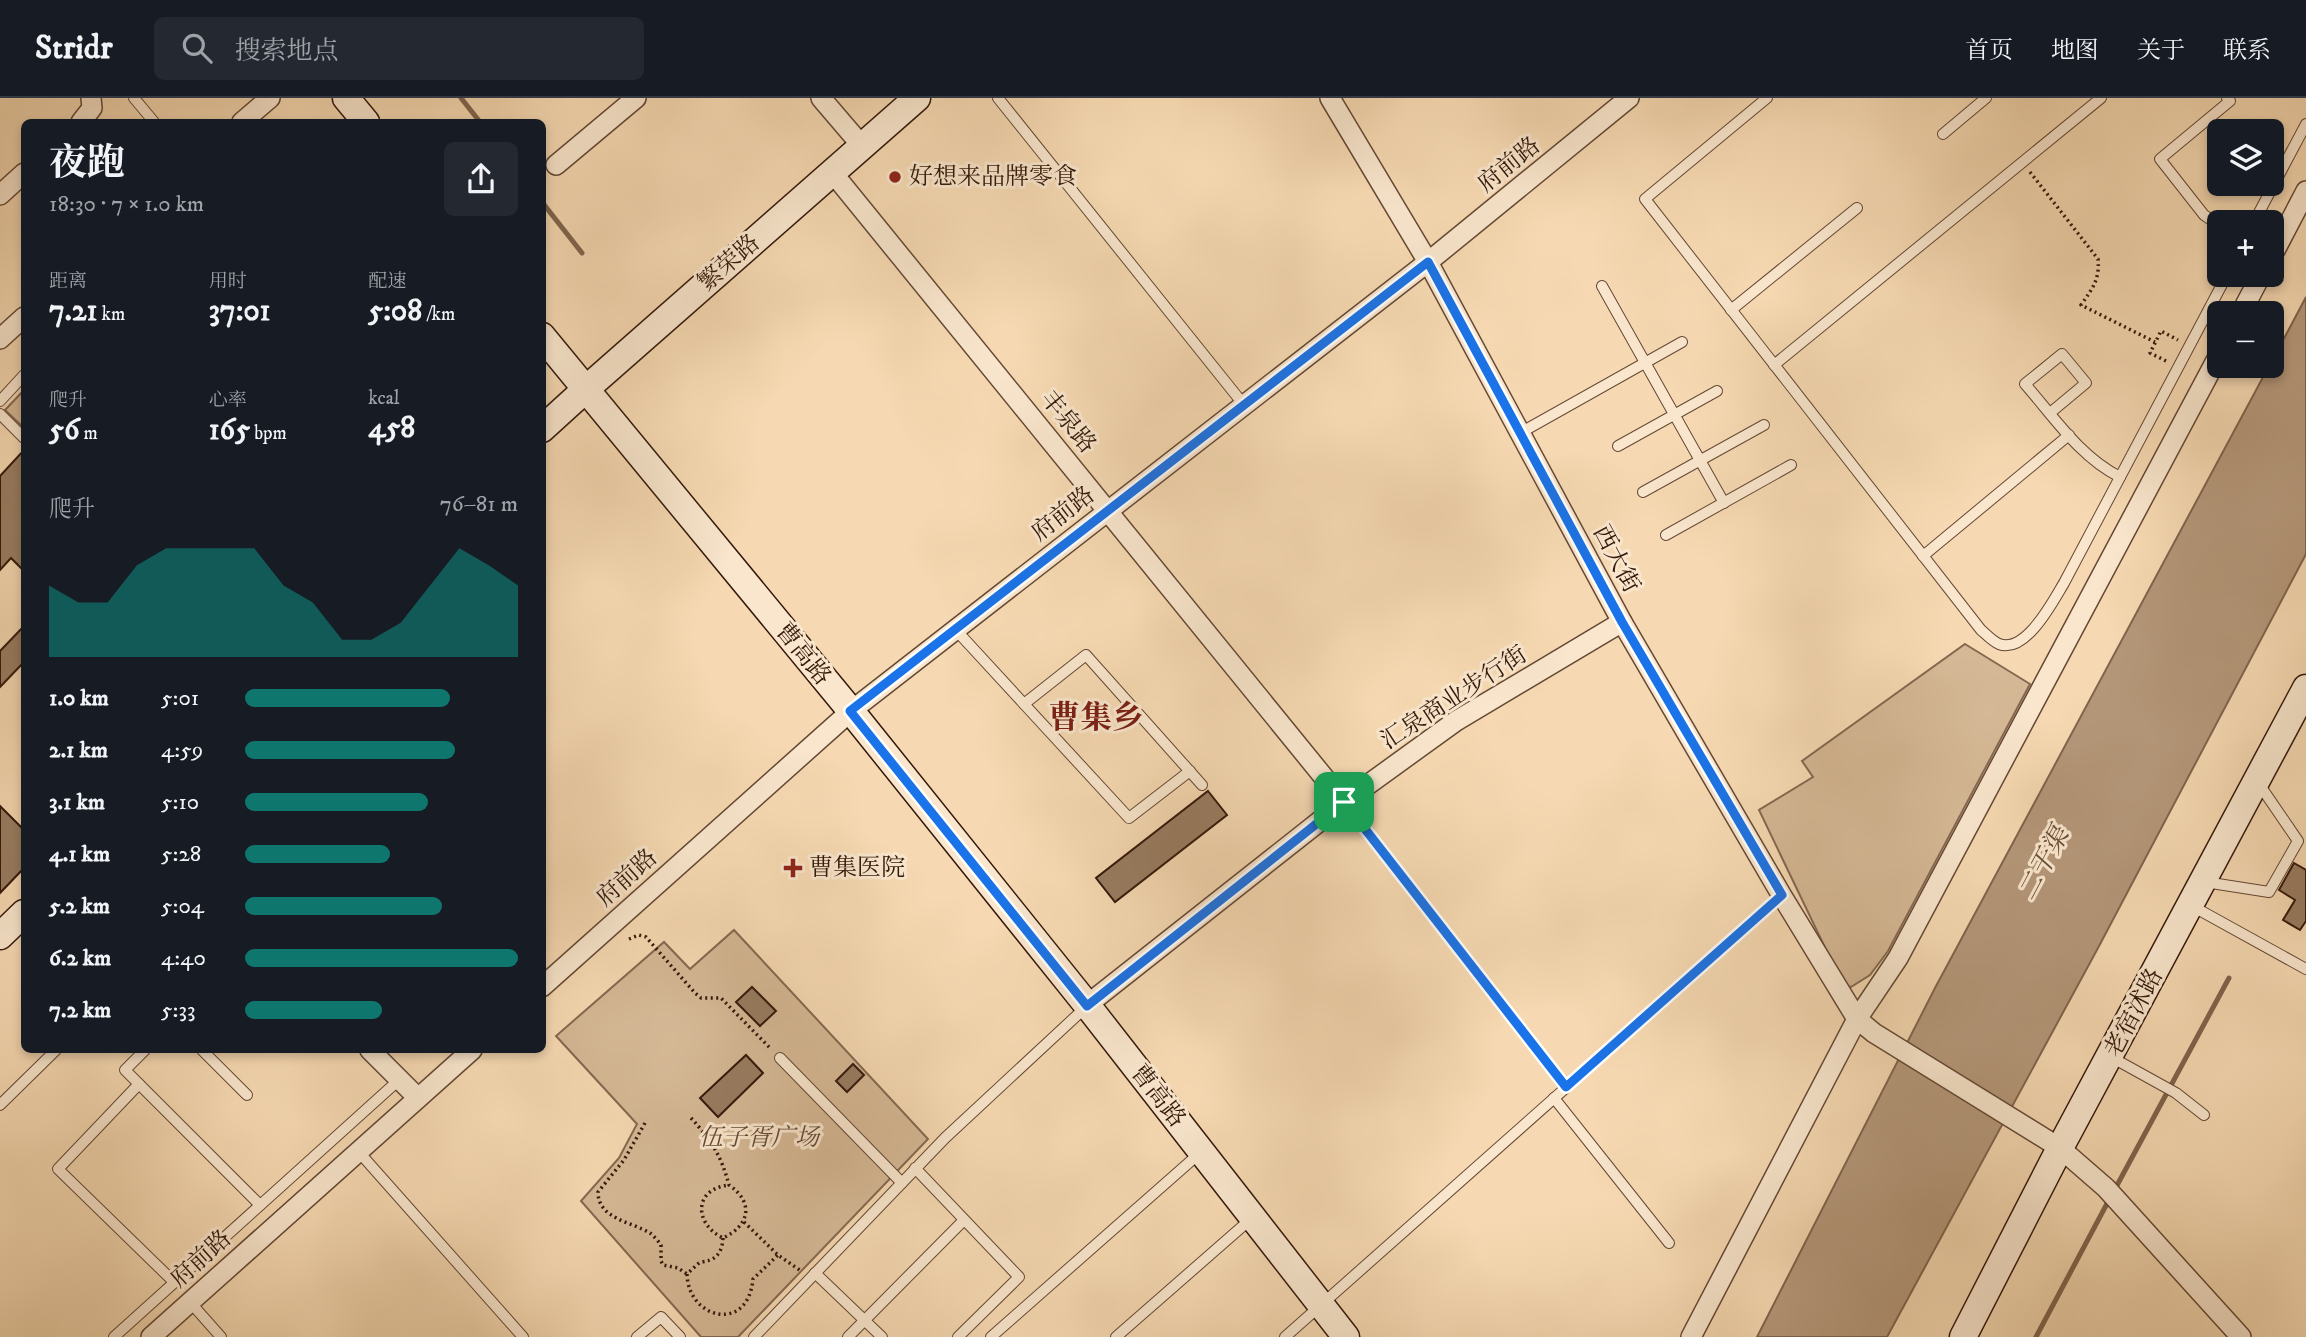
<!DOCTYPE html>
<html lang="zh">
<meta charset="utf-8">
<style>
:root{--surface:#171b24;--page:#242831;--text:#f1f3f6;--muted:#9ea1a6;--line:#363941;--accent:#0f766e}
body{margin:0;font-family:"IM FELL DW Pica","Noto Serif SC",serif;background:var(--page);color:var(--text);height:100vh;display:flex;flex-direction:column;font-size:26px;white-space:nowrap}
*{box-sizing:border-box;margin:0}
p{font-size:23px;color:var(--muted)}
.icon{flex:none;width:38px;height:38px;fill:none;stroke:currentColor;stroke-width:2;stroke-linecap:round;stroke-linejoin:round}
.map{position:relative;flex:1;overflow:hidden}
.sheet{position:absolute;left:21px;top:21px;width:525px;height:934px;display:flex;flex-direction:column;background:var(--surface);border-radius:10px;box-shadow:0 4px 10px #0003}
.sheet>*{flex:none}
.tools{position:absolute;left:2207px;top:21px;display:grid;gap:14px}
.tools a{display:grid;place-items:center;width:77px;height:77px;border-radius:10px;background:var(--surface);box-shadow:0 4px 10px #0003;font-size:35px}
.pin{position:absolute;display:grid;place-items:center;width:60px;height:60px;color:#fff;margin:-30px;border-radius:14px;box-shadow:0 4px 10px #0006}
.round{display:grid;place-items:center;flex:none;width:74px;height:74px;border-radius:10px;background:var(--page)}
.summary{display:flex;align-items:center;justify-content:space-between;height:119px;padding:0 28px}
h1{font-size:38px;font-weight:700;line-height:52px}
.stats{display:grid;grid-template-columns:repeat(3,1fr);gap:10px;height:119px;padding:7px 28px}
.stats div{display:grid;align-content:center}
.stats b{font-size:30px;font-weight:700}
.stats small{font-size:19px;font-weight:400}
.stats p{font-size:19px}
.chart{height:196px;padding:14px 28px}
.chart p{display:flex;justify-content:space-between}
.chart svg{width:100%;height:126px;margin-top:7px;fill:var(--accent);opacity:.7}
ul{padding:0 28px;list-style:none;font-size:23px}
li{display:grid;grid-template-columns:112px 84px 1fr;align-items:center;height:52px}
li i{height:18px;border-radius:9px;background:var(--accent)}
header{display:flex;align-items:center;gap:42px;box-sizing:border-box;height:98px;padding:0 35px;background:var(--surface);border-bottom:2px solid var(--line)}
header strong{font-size:33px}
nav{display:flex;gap:38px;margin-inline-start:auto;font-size:24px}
.search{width:490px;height:63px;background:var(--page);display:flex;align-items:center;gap:18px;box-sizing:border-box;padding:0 24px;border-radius:10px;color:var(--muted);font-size:26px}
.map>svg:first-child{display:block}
.green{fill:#d5b895;stroke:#846850;stroke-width:2}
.water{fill:#b49779;stroke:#80644d;stroke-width:2}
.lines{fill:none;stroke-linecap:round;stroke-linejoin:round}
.stream{stroke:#80644d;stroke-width:5}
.building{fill:#987c61;stroke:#33180a;stroke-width:2}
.lane-casing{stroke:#644834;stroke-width:12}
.street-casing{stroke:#644834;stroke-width:22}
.secondary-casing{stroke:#33180a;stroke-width:29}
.path{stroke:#33180a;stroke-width:3.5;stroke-dasharray:2 3.5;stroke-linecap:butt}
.lane{stroke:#f9e6cd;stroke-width:10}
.street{stroke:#f9e6cd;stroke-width:19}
.secondary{stroke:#f9e6cd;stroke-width:26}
.route-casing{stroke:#fff;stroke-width:14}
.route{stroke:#1a73e8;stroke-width:9}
.poi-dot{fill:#8f2418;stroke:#f9e6cd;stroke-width:2.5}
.labels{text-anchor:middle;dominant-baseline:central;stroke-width:6;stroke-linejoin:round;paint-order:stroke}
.street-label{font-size:24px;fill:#33180a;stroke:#f9e6cd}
.poi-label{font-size:24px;fill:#33180a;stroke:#f9e6cd;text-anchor:start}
.park-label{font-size:24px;font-style:italic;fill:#644834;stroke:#f9e6cd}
.water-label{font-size:26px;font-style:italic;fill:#674b36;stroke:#f9e6cd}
.district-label{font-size:32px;font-weight:bold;fill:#7a1f14;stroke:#f9e6cd}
</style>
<header>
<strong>Stridr</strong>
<div class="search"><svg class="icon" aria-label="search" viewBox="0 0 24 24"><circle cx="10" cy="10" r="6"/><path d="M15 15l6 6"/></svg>搜索地点</div>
<nav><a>首页</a><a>地图</a><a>关于</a><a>联系</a></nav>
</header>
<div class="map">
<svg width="2306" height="1239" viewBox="0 0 2306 1239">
<rect width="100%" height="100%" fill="#f6d9b2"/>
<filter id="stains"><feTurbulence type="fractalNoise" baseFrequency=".00286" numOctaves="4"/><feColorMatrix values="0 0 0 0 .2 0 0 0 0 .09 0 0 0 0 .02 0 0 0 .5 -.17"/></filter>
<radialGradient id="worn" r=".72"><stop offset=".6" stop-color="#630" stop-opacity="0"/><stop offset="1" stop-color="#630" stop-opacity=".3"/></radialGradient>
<g class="green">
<polygon points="24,292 24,330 5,312"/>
<polygon points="1965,546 2030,586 1888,853 1870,877 1851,889 1843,887 1759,712 1813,679 1802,663"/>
<polygon points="734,832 928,1041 738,1239 701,1239 581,1103 619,1060 637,1026 556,938 664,844 690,871"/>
</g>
<polygon class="water" points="2306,199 2306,456 2098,850 1887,1239 1757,1239 1935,890 2269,268 2272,268 2272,263"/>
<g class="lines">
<g class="stream">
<polyline points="461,0 480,24"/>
<polyline points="542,104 582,155"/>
<polyline points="2115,1091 2229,880"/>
<polyline points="2036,1239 2110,1100"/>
</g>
</g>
<g class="building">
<polygon points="24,352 24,473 11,460 0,472 0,378"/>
<polygon points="24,528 24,564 0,589 0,553"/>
<polygon points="1208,693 1227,717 1115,804 1096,780"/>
<polygon points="0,708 24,732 24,770 0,795"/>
<polygon points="2294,765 2306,772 2306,823 2300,832 2283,822 2295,802 2279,792"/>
<polygon points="752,889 776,913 760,928 736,904"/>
<polygon points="746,957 763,975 718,1019 700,1000"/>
<polygon points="853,966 864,977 847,994 836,983"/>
</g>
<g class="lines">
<g class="lane-casing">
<g id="lane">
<polyline points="134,0 154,24"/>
<polyline points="998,0 1244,307"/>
<path d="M1767 0 1645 101 1981 532C1986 536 1992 543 1999 546 2026 556 2053 503 2064 485L2227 177"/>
<polyline points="1943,36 1986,0"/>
<polyline points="2254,124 2306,26"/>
<polyline points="2219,127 2204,117 2160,61 2230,3 2227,0"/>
<polyline points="1602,188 1724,405"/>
<polyline points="1731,212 1857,110"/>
<polyline points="1774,267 2101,0"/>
<polyline points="0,303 24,277"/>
<path d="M2050 315 2086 285 2062 256 2025 286C2054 319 2080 359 2120 379"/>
<polyline points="0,316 24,340"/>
<polyline points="1520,335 1682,244"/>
<polyline points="1618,348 1717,293"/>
<polyline points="1643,394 1764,327"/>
<polyline points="1666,437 1791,367"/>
<polyline points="1923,458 2069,337"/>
<polyline points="955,531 1129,720 1190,673"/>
<polyline points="1024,606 1086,557 1202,687"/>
<polyline points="1344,704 1566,990"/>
<polyline points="2205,784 2269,794 2298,743 2259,686"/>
<polyline points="2192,808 2306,871"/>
<polyline points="145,952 125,972 260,1107"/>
<polyline points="202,952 247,997"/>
<polyline points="2111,959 2176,995 2204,1017"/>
<polyline points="780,960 902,1085"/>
<polyline points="139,986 58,1071 174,1184"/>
<polyline points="1554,1000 1669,1145"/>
<polyline points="0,1007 56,952"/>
<polyline points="358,1053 523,1239"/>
<polyline points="915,1070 1019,1179 958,1239"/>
<polyline points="815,1175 882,1239"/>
<polyline points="190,1204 221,1239"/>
<polyline points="114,1239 400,981"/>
<polyline points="637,1239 661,1219 680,1239"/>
<polyline points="754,1239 945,1040 1086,909"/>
<polyline points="848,1239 964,1122"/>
<polyline points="991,1239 1201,1054"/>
<polyline points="1116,1239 1252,1120"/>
<polyline points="1285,1239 1782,798"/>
</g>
</g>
<g class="street-casing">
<g id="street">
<polyline points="821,0 862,48"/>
<polyline points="1330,0 1428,164 1622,524 1782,798 1857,921 1874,935 2060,1050 2106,1090 2241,1239"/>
<polyline points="81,24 92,10 91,0"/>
<polyline points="242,24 270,0"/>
<polyline points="556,67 636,0"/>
<polyline points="832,74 1344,704"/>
<polyline points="0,97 24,75"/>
<polyline points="2272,158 2306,93"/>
<polyline points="2241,215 2261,177"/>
<polyline points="0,241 24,219"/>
<polyline points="542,889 851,613 1428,164 1629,0"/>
<polyline points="1087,907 1344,704 1456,623 1622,524"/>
<polyline points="370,952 418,1000"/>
<polyline points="151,1239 472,952"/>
<polyline points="1691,1239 1857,921 1898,860 2219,257"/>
</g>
</g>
<g class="secondary-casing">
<g id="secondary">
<polyline points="346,0 366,24"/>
<polyline points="542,238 851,613 1087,907 1346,1239"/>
<polyline points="542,331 586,291 917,0"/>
<polyline points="0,838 24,815"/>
<polyline points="1963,1239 2060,1050 2306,590"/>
</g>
</g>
<g class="path">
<path d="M2030 74 2098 161C2100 182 2092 191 2081 207L2155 244"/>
<polyline points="2166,263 2150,255 2161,233 2178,242"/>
<polyline points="629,841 639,837 646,839 695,895 701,900 721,900 771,951"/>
<path d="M691 1020C711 1042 721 1057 729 1087 755 1105 749 1128 723 1140 694 1126 693 1091 729 1087"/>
<path d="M645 1025 624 1062 598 1094C598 1121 632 1124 650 1135 654 1138 658 1143 661 1147V1163L663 1167 678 1170 687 1176"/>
<polyline points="744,1124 778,1157 801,1173"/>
<path d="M723 1140C722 1156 715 1163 700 1164L687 1176C688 1221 748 1236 753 1181L778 1157"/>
</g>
<use href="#lane" class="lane"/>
<use href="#street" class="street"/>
<use href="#secondary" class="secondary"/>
</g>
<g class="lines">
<g class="route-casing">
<polygon id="route" points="1428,164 1622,524 1782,797 1566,989 1344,704 1087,908 850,613"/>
</g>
<use href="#route" class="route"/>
</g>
<g class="poi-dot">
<circle cx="895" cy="79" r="7"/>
<path d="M789.5 759.5h7v7h7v7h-7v7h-7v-7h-7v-7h7z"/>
</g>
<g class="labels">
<g class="street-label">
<text transform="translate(1509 67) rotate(-39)">府前路</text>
<text transform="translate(729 165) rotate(-41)">繁荣路</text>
<text transform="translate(1068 324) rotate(51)">丰泉路</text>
<text transform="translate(1063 416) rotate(-38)">府前路</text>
<text transform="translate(1616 461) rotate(62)">西大街</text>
<text transform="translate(803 556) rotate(51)">曹高路</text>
<text transform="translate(1454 600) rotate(-33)">汇泉商业步行街</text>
<text transform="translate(627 780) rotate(-42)">府前路</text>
<text transform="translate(2134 915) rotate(-62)">老宿沭路</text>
<text transform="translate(1158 998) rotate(52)">曹高路</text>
<text transform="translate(201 1161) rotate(-42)">府前路</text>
</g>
<g class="poi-label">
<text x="909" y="79">好想来品牌零食</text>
<text x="809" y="770">曹集医院</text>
</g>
<g class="park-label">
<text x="759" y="1040">伍子胥广场</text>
</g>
<g class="water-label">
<text transform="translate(2044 766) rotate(-62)">二干渠</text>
</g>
<g class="district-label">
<text x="1096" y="621">曹集乡</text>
</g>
</g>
<rect width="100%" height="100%" filter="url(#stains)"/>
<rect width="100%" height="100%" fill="url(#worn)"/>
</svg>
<div class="tools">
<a><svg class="icon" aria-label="layers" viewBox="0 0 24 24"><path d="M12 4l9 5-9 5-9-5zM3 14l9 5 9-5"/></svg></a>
<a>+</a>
<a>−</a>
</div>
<div class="pin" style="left:1344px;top:704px;background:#1e9e55"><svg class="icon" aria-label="arrive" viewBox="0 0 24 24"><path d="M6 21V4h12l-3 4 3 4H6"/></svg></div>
<section class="sheet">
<div class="summary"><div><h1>夜跑</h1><p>18:30 · 7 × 1.0 km</p></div><a class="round"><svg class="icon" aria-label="share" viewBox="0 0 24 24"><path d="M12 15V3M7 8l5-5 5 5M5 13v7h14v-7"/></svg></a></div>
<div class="stats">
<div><p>距离</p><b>7.21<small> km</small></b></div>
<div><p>用时</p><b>37:01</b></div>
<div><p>配速</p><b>5:08<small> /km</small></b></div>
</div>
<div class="stats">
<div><p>爬升</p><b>56<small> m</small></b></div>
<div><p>心率</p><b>165<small> bpm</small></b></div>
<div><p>kcal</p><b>458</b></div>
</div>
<div class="chart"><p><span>爬升</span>76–81 m</p>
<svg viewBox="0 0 160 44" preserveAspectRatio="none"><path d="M0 44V19L10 25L20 25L30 12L40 6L50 6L60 6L70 6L80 19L90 25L100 38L110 38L120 32L130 19L140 6L150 12L160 19V44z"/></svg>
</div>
<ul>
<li><b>1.0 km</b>5:01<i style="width:75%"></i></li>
<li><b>2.1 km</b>4:59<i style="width:77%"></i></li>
<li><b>3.1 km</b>5:10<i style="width:67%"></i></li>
<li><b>4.1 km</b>5:28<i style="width:53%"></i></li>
<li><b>5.2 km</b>5:04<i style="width:72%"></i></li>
<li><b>6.2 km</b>4:40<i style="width:100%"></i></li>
<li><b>7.2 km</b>5:33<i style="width:50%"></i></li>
</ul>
</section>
</div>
